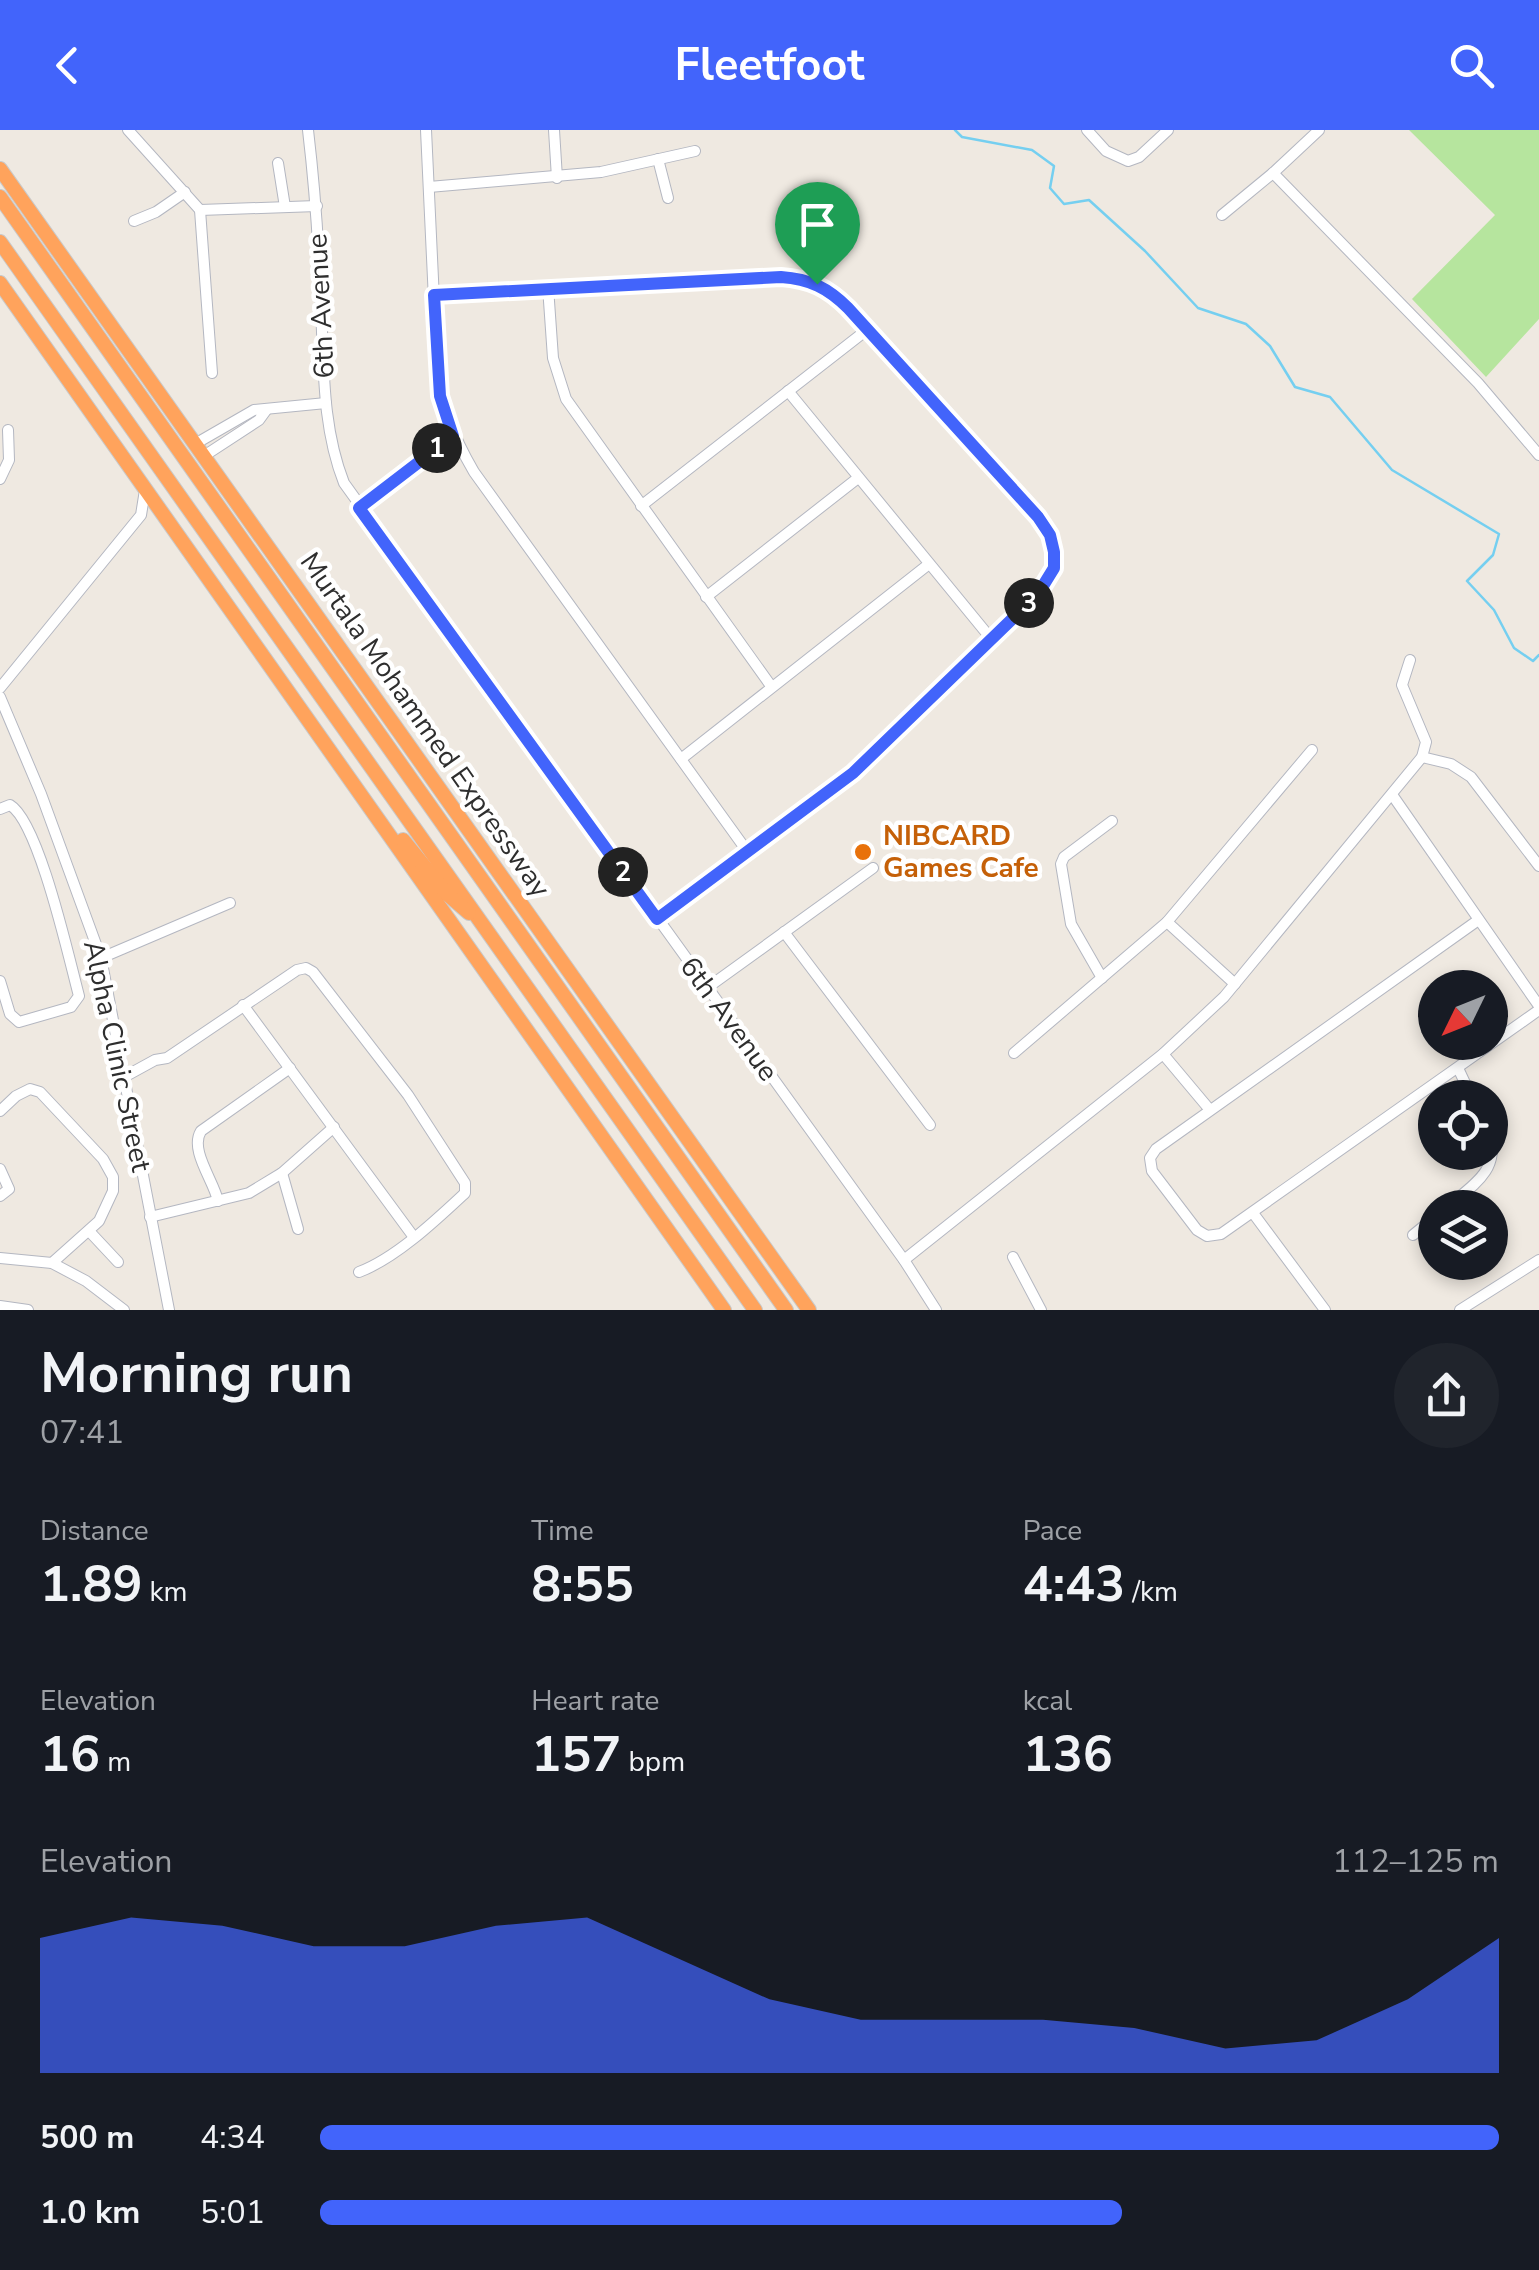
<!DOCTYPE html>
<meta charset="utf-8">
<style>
:root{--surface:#171b24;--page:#20242c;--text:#f1f3f6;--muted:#9ea1a6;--accent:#4264fb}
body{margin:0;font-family:"Nunito Sans",sans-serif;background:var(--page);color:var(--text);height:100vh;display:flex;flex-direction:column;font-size:38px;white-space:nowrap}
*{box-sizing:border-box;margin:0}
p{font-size:32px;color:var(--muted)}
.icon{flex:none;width:55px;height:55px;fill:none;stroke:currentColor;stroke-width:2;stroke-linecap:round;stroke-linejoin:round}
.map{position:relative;height:1180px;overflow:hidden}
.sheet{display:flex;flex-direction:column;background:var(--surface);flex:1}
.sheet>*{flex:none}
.needle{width:65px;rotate:227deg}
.tools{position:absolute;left:1418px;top:840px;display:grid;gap:20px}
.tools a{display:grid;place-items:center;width:90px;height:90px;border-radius:50%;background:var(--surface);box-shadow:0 5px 15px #0003;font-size:50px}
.pin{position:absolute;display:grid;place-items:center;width:85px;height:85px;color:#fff;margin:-102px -42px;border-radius:50% 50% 50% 0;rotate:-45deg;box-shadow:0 0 10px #0007}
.pin .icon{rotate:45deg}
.km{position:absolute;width:50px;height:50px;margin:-25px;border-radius:50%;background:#222;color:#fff;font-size:28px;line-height:50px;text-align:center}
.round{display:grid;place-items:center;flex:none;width:105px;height:105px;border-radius:52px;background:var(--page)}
.headline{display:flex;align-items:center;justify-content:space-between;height:170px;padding:0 40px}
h1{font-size:55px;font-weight:700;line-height:75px}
.figures{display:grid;grid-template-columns:repeat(3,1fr);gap:15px;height:170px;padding:10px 40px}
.figures div{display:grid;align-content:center}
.figures b{font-size:50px;font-weight:700}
.figures small{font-size:28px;font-weight:400}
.figures p{font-size:28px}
.chart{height:280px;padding:20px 40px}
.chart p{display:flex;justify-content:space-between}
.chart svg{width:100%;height:180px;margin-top:10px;fill:var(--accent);opacity:.7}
ul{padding:0 40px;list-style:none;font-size:32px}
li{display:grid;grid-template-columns:160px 120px 1fr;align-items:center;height:75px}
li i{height:25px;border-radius:12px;background:var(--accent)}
header{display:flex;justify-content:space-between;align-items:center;height:130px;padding:0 40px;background:var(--accent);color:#fff;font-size:45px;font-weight:700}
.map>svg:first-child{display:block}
.green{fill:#b6e59e}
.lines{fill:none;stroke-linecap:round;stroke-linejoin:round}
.stream{stroke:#75cff0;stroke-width:2.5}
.minor-casing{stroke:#b4b7c1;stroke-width:12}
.highway-casing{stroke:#c9c9c9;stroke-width:16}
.minor{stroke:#fff;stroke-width:10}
.highway{stroke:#ffa35c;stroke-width:14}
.route-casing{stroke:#fff;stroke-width:20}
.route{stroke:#4264fb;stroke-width:12}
.food-dot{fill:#e8710a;stroke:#fff;stroke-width:4}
.labels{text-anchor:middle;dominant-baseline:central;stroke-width:9;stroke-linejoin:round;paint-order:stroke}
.street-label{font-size:28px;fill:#2e2e2e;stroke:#fff}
.food-label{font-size:28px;font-weight:bold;fill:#c56008;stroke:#fff;text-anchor:start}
</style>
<header><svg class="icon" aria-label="back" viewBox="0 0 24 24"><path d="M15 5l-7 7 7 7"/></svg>Fleetfoot<svg class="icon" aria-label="search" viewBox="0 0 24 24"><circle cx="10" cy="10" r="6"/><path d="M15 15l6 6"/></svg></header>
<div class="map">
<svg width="1539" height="1180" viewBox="0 0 1539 1180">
<rect width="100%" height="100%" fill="#efe9e1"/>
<polygon class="green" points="1409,0 1539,0 1539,189 1486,247 1412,169 1495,85"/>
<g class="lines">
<polyline class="stream" points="955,0 962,7 1032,20 1054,36 1050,58 1064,74 1089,70 1145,121 1198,178 1246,194 1270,216 1295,257 1330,267 1392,340 1499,404 1493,425 1467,451 1494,480 1514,518 1533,531 1539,525"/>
<g class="minor-casing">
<g id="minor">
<polyline points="128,0 200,80 212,243"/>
<path d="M308 0C315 59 319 118 321 178 324 237 322 297 344 353L904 1130 936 1180"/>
<path d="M426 0 437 234C441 276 453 306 474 342L747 721"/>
<polyline points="554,0 557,48"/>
<polyline points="1087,0 1106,21 1128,31 1139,27 1168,0"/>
<polyline points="1319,0 1273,43 1478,253 1539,325"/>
<polyline points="658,29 668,68"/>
<polyline points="278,33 285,77"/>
<polyline points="429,57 601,42 695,21"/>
<polyline points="200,80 317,76"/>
<polyline points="1222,85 1273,43"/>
<polyline points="134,91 156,82 185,62"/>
<polyline points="548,157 553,228 566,269 771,556"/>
<path d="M434 165 781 147C810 149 828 158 848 178L1050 405 1054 438 1049 450 1010 494 853 643 657 789"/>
<polyline points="788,261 993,511"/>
<polyline points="195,314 254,280 326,273"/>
<polyline points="204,326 259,290 267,279"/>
<polyline points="0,349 9,330 8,300"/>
<polyline points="641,376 868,199"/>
<polyline points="359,378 453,306"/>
<polyline points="706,467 858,348"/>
<polyline points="0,558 141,385 145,360"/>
<polyline points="0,567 41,664 101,828 169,1180"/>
<polyline points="1422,627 1451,634 1471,647 1539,736"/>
<polyline points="681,629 929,434"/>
<polyline points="1393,666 1539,876"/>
<path d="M0 679 10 675C39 692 69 829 79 866L71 877 19 892 10 884 0 851"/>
<polyline points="1477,791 1156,1019 1150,1028 1152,1041 1197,1100 1207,1106 1221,1104 1539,880"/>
<polyline points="1167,792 1235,854"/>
<polyline points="784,802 930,995"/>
<polyline points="101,828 230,773"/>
<polyline points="1102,848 1071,794 1061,734 1064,727 1112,691"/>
<polyline points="707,858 873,738"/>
<polyline points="243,875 413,1106"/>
<polyline points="1014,923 1167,792 1312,620"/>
<polyline points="1163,924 1210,980"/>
<polyline points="1458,938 1472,968"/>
<path d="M124 947 155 930 167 928 297 840 306 838 313 842 408 965 465 1053V1063C436 1090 396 1128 359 1142"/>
<polyline points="0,981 16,966 30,959 40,962 103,1029 113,1047 113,1061 99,1091 52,1133"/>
<polyline points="0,1039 9,1059 0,1066"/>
<polyline points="282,1043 298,1099"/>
<path d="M218 1071C214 1051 189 1020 201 1001L290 938"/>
<path d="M1446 1078C1471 1056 1500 1042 1490 1005"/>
<polyline points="1253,1083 1325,1180"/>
<polyline points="150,1087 249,1063 282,1043 334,997"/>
<polyline points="89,1101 118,1132"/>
<polyline points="1413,1105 1435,1087"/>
<polyline points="1013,1127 1041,1180"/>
<polyline points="0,1128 52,1133 86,1151 124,1180"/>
<polyline points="904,1130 1163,924 1224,867 1422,627 1426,612 1402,555 1410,530"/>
<polyline points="0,1176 28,1180"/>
<polyline points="1460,1180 1539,1130"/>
</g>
</g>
<g class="highway-casing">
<g id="highway">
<polyline points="0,39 809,1180"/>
<polyline points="0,67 786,1180"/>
<polyline points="0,112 755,1180"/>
<polyline points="0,153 724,1180"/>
<polyline points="403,710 447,764 469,783"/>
</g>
</g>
<use href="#minor" class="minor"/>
<use href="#highway" class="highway"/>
</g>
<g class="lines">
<g class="route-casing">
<path id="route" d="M781 147C810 149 828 158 848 178L1038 387 1050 405 1054 422V438L1038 464 853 643 657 789 359 378 453 306 440 266 434 165Z"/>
</g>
<use href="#route" class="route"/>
</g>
<circle class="food-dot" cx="863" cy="722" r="10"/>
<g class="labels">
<g class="street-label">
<text transform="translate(321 176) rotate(-93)">6th Avenue</text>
<text transform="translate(425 595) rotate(55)">Murtala Mohammed Expressway</text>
<text transform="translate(729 889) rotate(54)">6th Avenue</text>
<text transform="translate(117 926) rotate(78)">Alpha Clinic Street</text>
</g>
<g class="food-label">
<text x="883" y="706">NIBCARD<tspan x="883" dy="32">Games Cafe</tspan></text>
</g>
</g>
</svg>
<div class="tools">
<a><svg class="needle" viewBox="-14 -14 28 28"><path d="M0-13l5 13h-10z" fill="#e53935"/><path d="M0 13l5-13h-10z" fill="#9ea1a6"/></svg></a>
<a><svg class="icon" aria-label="locate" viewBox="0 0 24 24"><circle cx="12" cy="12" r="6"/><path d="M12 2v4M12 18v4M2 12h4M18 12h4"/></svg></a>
<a><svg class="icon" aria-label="layers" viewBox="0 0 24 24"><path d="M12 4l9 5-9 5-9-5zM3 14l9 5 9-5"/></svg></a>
</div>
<div class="pin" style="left:817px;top:154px;background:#1e9e55"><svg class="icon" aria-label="arrive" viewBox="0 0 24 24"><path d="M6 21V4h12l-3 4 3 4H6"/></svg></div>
<b class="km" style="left:437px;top:318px">1</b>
<b class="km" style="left:623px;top:742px">2</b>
<b class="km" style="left:1029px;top:473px">3</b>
</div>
<section class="sheet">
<div class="headline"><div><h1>Morning run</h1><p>07:41</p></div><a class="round"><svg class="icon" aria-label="share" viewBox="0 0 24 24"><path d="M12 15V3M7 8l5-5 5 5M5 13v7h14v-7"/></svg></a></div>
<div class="figures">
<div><p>Distance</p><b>1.89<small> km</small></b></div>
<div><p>Time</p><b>8:55</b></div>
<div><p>Pace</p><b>4:43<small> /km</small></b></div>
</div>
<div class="figures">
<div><p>Elevation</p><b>16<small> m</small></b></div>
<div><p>Heart rate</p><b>157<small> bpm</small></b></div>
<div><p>kcal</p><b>136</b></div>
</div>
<div class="chart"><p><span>Elevation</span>112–125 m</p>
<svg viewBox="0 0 160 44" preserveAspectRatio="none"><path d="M0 44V11L10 6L20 8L30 13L40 13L50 8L60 6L70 16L80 26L90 31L100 31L110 31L120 33L130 38L140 36L150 26L160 11V44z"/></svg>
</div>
<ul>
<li><b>500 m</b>4:34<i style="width:100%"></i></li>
<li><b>1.0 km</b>5:01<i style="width:68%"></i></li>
</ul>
</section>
